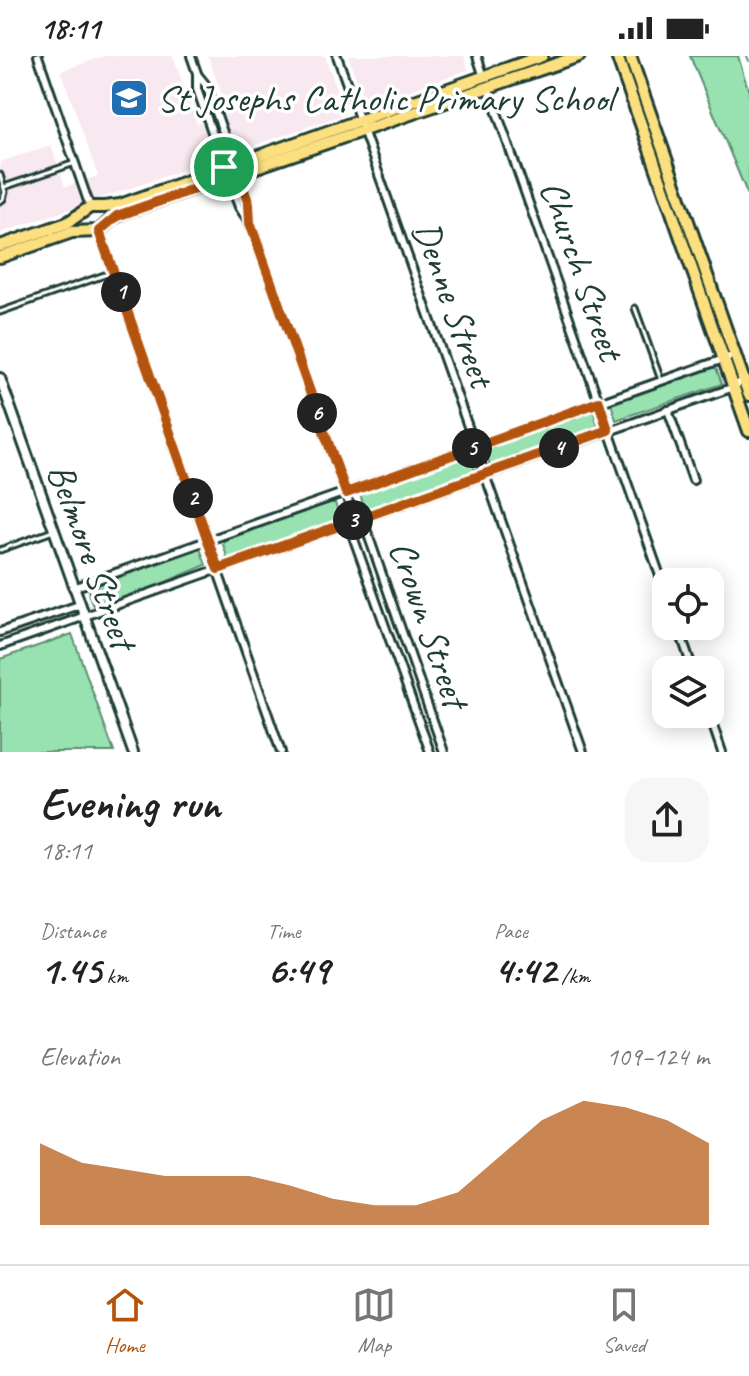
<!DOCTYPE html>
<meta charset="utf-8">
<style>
:root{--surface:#fff;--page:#f6f6f6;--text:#222;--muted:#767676;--line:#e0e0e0;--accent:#b45309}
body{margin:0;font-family:Caveat,sans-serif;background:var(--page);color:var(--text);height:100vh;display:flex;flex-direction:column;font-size:30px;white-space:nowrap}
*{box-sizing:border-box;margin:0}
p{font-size:26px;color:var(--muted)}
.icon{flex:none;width:44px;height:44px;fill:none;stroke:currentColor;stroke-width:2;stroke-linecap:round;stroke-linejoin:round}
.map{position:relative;height:696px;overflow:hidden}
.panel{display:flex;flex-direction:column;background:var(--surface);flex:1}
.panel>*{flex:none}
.tools{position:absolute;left:652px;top:512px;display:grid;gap:16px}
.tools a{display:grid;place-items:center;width:72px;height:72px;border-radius:16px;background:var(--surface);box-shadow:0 4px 20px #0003;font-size:40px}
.pin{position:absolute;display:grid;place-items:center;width:68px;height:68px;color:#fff;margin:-34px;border:4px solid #fff;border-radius:50%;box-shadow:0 2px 8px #0007}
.km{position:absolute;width:40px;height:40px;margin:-20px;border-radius:50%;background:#222;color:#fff;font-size:22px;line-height:40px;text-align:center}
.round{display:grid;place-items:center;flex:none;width:84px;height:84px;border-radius:24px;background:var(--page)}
.headline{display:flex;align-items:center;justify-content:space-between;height:136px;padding:0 40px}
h1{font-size:44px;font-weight:600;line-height:60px}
.metrics{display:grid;grid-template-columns:repeat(3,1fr);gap:12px;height:136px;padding:8px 40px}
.metrics div{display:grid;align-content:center}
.metrics b{font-size:40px;font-weight:600}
.metrics small{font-size:22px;font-weight:400}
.metrics p{font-size:22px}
.chart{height:224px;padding:16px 40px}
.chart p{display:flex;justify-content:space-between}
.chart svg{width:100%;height:144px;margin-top:8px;fill:var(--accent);opacity:.7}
.status{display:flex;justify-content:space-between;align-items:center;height:56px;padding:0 40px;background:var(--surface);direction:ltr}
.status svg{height:22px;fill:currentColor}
.tab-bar{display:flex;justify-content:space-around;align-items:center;height:112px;border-top:2px solid var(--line);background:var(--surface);font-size:22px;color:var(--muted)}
.tab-bar a{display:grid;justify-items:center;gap:4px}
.tab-bar .current{color:var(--accent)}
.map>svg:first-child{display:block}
.built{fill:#f8e8f0}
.green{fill:#98e1b0;stroke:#5c8f72;stroke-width:2}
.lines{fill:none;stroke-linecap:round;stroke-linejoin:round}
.stream{stroke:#559195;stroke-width:2}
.service-casing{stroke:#1f3d34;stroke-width:9}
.minor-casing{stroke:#1f3d34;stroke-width:12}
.tertiary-casing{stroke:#1f3d34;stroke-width:14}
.primary-casing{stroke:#1f3d34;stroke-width:16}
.service{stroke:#fff;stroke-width:3}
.minor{stroke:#fff;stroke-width:6}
.tertiary{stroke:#fff;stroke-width:8}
.primary{stroke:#fce080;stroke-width:10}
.route-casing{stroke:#fff;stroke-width:16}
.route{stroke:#b45309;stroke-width:10}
.labels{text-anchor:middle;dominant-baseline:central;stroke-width:7;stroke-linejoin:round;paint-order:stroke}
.poi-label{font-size:38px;fill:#1f3d34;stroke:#fff;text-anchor:start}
.street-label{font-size:38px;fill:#1f3d34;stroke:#fff}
</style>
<div class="status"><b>18:11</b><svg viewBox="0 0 49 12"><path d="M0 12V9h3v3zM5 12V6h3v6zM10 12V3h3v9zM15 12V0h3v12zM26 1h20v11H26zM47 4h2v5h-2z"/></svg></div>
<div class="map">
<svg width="749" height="696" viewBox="0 0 749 696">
<rect width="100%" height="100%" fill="#fff"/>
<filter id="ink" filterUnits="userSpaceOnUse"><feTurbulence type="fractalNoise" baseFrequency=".0125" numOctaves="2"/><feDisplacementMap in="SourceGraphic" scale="16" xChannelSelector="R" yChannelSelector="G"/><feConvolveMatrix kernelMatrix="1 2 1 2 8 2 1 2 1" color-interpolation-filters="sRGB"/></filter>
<g filter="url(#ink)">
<g class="built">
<polygon points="104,0 173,0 197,68 228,57 208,0 325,0 345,58 0,177 0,106 51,89 65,131 98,120 61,15"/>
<polygon points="348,0 464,0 468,14 366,49"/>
</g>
<g class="green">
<polygon points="690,0 738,0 749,36 749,142"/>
<polygon points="715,309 722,328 616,364 610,344"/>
<polygon points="590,355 594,356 599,374 493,412 490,410 485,392"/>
<polygon points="465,399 470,401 475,414 474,418 370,455 364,453 360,437 364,435"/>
<polygon points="330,447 335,447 341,464 336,468 232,504 228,504 223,488 225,484"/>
<path d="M199 489 206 509 128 542 96 553C91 549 88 538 90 532Z"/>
<polygon points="72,578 114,696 0,696 0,603"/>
</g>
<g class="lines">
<polyline class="stream" points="747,0 749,5"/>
<g class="service-casing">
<g id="service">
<polyline points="0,119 5,136 3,143 0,145"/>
<polyline points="4,131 72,108"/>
<polyline points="635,252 661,324"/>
<polyline points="0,256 113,216"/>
<polyline points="0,494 53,475"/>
</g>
</g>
<g class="minor-casing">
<g id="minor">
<polyline points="38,0 90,151"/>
<polyline points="191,0 197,17 197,33 213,79 239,151 250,167 350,450 355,464 350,472 430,696"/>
<polyline points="337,0 583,696"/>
<polyline points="477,0 484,21"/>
<polyline points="197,18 206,29 249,148 249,164"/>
<polyline points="488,31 666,537"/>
<polyline points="99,175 281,696"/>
<polyline points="668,354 693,424"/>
<polyline points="355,464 364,467 444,696"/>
<polyline points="73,532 735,299"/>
<polyline points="678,570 693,614"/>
<polyline points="0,576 79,549"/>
<polyline points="0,590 734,331 744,323"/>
<polyline points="709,658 722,696"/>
</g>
</g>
<g class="tertiary-casing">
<polyline id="tertiary" points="0,322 133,696"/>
</g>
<g class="primary-casing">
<g id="primary">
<polyline points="617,0 749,375"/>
<polyline points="630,0 749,339"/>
<polyline points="0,190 67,167 90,151 104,151 120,149 542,0"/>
<polyline points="0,201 72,176 99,175 112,163 123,157 579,0"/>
</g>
</g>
<use href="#service" class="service"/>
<use href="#minor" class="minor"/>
<use href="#tertiary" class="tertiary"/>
<use href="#primary" class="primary"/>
</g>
</g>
<g class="lines" filter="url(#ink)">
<g class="route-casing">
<polygon id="route" points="234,107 249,148 250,167 346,437 599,346 608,374 218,513 99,175 117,160 228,121 224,111"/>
</g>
<use href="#route" class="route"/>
</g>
<defs>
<g id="school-square" transform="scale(2)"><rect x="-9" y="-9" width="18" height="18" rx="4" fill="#1f6fb2" stroke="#fff"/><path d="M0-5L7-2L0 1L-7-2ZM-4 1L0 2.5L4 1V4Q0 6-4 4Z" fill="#fff"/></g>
</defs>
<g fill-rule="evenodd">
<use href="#school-square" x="129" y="42"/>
</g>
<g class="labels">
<g class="poi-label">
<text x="157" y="42">St Josephs Catholic Primary School</text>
</g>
<g class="street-label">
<text transform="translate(582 214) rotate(71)">Church Street</text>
<text transform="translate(454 248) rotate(70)">Denne Street</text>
<text transform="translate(92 500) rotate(70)">Belmore Street</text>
<text transform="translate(429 568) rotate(71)">Crown Street</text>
</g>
</g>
</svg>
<div class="tools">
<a><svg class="icon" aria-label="locate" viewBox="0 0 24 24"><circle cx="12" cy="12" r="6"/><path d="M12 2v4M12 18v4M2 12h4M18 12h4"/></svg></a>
<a><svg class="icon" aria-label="layers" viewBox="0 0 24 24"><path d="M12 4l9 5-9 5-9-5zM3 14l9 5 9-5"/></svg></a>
</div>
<div class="pin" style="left:224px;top:111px;background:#1e9e55"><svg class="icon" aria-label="arrive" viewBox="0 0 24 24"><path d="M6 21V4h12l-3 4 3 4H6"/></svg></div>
<b class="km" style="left:121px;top:236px">1</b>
<b class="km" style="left:193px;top:442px">2</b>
<b class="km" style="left:353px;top:464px">3</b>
<b class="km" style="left:559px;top:392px">4</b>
<b class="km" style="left:472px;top:392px">5</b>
<b class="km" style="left:317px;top:357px">6</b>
</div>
<section class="panel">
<div class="headline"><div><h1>Evening run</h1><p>18:11</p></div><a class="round"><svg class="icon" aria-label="share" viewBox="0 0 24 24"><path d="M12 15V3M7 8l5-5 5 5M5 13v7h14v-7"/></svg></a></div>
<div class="metrics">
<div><p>Distance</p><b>1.45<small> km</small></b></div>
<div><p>Time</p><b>6:49</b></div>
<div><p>Pace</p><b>4:42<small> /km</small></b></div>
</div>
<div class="chart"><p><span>Elevation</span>109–124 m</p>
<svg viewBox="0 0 160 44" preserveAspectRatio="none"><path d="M0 44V19L10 25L20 27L30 29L40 29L50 29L60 32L70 36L80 38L90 38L100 34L110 23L120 12L130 6L140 8L150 12L160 19V44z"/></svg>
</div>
</section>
<nav class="tab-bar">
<a class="current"><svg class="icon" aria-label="home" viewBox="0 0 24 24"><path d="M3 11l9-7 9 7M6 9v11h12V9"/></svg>Home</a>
<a><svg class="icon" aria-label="map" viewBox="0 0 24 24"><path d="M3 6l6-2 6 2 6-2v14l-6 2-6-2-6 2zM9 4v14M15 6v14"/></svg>Map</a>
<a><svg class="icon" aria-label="saved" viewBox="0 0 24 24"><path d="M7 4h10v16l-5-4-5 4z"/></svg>Saved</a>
</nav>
